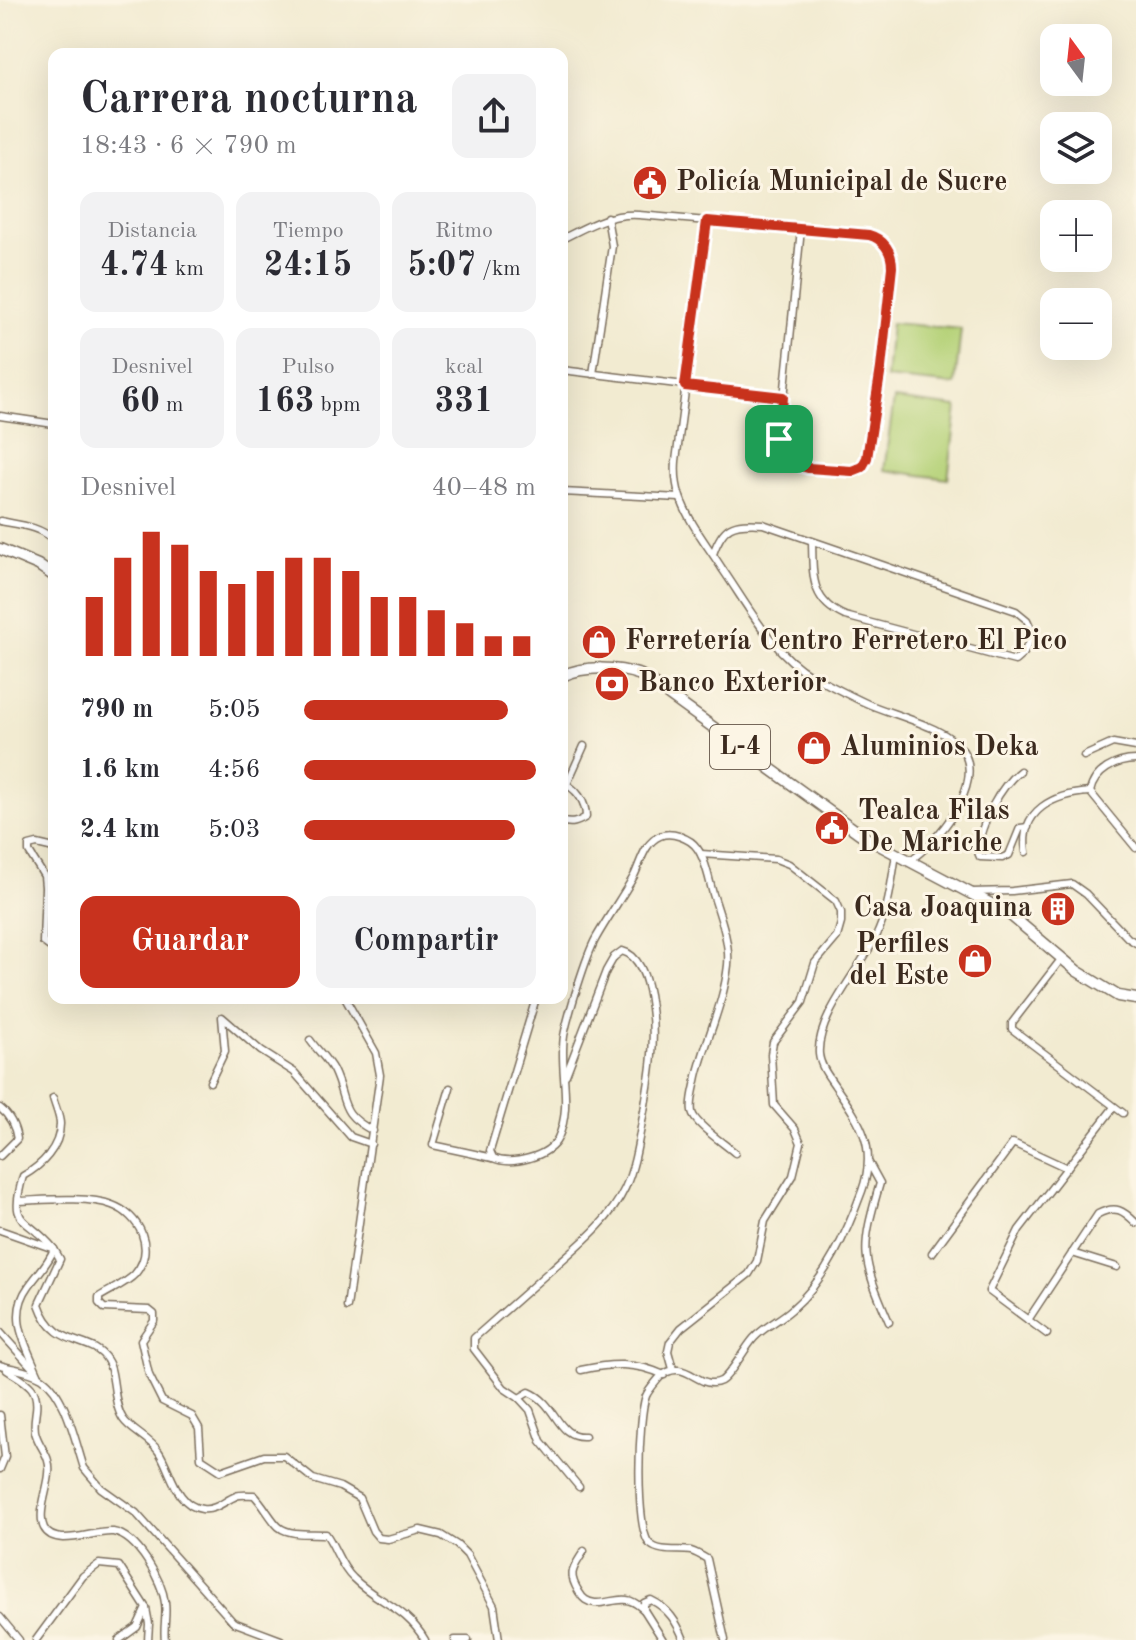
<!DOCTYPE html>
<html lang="es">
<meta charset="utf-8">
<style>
:root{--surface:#fff;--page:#f2f2f3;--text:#2b2b33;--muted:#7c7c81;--accent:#c8321e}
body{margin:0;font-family:"Old Standard TT",serif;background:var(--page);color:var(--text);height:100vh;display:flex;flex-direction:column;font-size:30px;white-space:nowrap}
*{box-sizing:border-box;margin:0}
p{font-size:26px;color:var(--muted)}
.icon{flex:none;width:44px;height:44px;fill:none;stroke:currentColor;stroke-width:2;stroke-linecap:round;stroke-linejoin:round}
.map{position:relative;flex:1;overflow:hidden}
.sheet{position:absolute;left:48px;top:48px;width:520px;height:956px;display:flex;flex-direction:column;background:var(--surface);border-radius:16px;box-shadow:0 8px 32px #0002}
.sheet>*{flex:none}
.needle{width:52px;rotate:345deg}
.fabs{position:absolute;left:1040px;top:24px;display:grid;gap:16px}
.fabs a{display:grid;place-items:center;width:72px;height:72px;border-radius:16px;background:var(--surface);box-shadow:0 8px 32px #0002;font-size:40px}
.pin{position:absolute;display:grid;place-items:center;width:68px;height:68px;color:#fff;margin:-34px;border-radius:16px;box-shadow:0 4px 12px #0006}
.round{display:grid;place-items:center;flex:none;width:84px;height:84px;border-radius:16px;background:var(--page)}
.head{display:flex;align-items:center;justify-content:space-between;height:136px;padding:0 32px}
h1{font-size:44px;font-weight:700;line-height:60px}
.stats{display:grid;grid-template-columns:repeat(3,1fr);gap:12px;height:136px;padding:8px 32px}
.stats div{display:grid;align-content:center;border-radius:16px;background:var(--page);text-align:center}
.stats b{font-size:34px;font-weight:700}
.stats small{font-size:22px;font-weight:400}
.stats p{font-size:22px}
.chart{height:224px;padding:16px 32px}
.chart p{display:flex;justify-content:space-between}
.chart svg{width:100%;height:144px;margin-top:8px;stroke:var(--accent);stroke-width:6}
.action{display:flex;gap:16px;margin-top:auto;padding:16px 32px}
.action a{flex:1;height:92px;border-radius:16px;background:var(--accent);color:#fff;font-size:32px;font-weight:700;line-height:92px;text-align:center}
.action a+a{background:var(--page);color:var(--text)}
ul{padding:0 32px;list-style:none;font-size:26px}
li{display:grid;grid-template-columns:128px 96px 1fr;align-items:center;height:60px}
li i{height:20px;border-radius:10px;background:var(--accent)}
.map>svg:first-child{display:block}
.green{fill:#b5d278;stroke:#787e4b;stroke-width:2}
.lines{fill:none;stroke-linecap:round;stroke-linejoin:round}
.minor-casing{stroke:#7b6e5d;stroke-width:9}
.primary-casing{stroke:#7b6e5d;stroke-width:13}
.minor{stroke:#fff;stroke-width:6}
.primary{stroke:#fff;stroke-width:10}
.route-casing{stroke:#fff;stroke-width:16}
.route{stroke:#c8321e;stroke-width:10}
.labels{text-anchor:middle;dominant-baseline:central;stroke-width:6;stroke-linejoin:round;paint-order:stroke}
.shield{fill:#fcf5e5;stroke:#75675a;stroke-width:2}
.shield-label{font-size:26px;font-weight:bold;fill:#3b2a1e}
.poi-label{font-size:28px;font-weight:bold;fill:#3b2a1e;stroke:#fcf5e5;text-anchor:start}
</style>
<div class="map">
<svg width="1136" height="1640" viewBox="0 0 1136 1640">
<rect width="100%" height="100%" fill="#fcf5e5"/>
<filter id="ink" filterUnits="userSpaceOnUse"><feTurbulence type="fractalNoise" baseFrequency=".0125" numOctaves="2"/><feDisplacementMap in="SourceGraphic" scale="16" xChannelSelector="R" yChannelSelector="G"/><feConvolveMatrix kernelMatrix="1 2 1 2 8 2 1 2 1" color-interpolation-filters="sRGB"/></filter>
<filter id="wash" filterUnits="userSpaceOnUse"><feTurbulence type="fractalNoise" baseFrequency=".006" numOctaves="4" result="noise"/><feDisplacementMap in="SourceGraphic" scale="32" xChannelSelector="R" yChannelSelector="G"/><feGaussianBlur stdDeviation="1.8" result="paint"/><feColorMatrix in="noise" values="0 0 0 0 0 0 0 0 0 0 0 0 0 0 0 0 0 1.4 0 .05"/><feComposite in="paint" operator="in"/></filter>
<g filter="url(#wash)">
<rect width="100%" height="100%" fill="#f2ebd1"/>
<g class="green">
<polygon points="891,323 961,329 955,385 886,378"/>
<polygon points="894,399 957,407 948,479 884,470"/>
</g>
</g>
<g filter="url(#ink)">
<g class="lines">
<g class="minor-casing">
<g id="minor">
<path d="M707 221 676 461C675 474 676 485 680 497 689 523 708 546 723 570 748 606 772 653 812 676 830 685 848 695 866 703 892 715 948 727 963 751 985 785 937 843 909 861"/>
<path d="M562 239C588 226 609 213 639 215L869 235C884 240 892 252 892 267L881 368 867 458 862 467 852 471 808 468 791 463 779 448 801 229"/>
<polyline points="562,370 783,397"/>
<polyline points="593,374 612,246 607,217"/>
<polyline points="0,416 54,424"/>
<polyline points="562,492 680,498"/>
<path d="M0 521C20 525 39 526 54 540"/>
<path d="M713 554C723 525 732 522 763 524L1016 611 1027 620 1033 633 1024 653 1015 661 845 616C810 601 813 575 812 541"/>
<polyline points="1084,756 1113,743 1136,747"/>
<path d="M1136 760C1116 760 1094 771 1090 792L1136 848"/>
<path d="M1020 771C998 788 982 823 977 850L980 857 1002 858 1009 855 1020 828 1028 827"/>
<path d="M562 783C576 787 586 802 586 817 578 822 571 825 562 821"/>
<polyline points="567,784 584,746"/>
<polyline points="54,848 37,844 29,846 29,852 44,876 45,887 43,942 54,950"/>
<path d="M1026 852C1019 810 1054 794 1090 792"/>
<polyline points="972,892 1012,891 1072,884 1086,894 1128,938 1136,943"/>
<polyline points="1062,958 1012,1023 1012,1029 1123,1113"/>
<polyline points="345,998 376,1053 380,1075 347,1307"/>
<path d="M536 998 490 1151 493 1158C511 1166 549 1157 558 1138 573 1106 559 1070 564 1036 568 1015 586 956 596 938 608 917 622 897 634 876 641 862 644 843 660 836 671 831 690 838 697 848 706 860 709 880 713 894 720 916 730 942 728 965 724 1003 706 1039 697 1076 695 1087 690 1101 692 1112 694 1124 725 1144 735 1153"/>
<path d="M310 1040C317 1050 327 1059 333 1070 348 1101 337 1112 373 1131"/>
<path d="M566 1075 606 971 614 957 622 951C643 956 649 990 651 1008 656 1042 650 1077 644 1111 639 1136 636 1164 625 1188 609 1222 580 1244 552 1269 526 1292 500 1315 474 1338V1349L504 1388 519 1398 529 1392C558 1404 556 1438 585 1436"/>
<polyline points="210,1082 225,1051 222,1017 261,1051 294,1072 351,1137 371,1144"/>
<polyline points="450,1088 433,1145 493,1158"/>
<path d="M0 1108C10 1116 15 1126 17 1139L0 1156"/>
<path d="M869 1163 880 1183C860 1252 861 1257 889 1322"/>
<path d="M19 1201C46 1200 88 1196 112 1205 140 1215 156 1249 135 1274 127 1283 110 1290 99 1297V1303L104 1308 149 1310 154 1314V1321L141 1340 149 1375 162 1401 192 1416 199 1428 201 1458 221 1471 264 1456H284L313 1479 340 1487 359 1498 373 1531 379 1538 388 1539 420 1530 441 1535 457 1545 467 1555 494 1606 499 1640"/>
<path d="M0 1230 54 1249 60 1259 39 1304C55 1351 91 1334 107 1360 116 1373 112 1402 123 1419 131 1431 150 1438 159 1452 171 1470 176 1506 202 1509 215 1511 224 1501 236 1496 241 1494 248 1495 254 1495 264 1505 271 1520 279 1527 290 1536 312 1533 326 1534 336 1548 340 1566 353 1578 378 1603 405 1606 425 1640"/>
<polyline points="932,1253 1013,1143 1067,1168"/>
<polyline points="1072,1253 1117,1267"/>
<path d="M1028 1320 1098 1214C1116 1205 1123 1210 1136 1223"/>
<polyline points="0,1332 37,1373"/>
<polyline points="1047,1334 989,1291 1019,1230 1114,1107"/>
<path d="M0 1365C13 1369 31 1371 42 1378 66 1394 75 1441 84 1468L101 1488 136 1513 233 1622 281 1640"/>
<polyline points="673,1369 668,1351 670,1342 681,1328 749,1274 757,1261 765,1221 793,1176 801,1143 795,1129 774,1105 771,1054 773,1042 803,1002 815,963 837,937 841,923 841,912 836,901 789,864 776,859 701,854"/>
<path d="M7 1370C25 1382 39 1386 36 1410 35 1418 33 1428 36 1435 41 1450 51 1456 49 1474 48 1489 37 1514 44 1528 55 1549 94 1530 113 1532 138 1536 162 1581 165 1603 167 1615 163 1628 165 1640"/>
<path d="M581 1370C611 1363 636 1362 664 1375"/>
<path d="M39 1376C26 1345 7 1316 29 1286 38 1273 48 1264 54 1249 26 1215 8 1228 23 1176 41 1166 60 1148 60 1124 60 1116 55 1106 53 1098"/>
<polyline points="519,1398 530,1410 541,1441 579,1487"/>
<polyline points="0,1415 5,1457 0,1469"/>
<path d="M584 1551C573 1569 567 1573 579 1592 583 1599 587 1602 595 1603 606 1604 617 1598 627 1600 635 1601 639 1606 644 1610"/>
<polyline points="146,1608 149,1624 148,1640"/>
<polyline points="0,1617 19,1640"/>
<polyline points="36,1640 83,1576 99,1564 119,1566 146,1608 137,1627 119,1640"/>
<polyline points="455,1640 468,1640"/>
<path d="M663 1640 644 1610V1603L651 1600C668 1608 677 1622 684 1640"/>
<path d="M725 1640 707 1559C702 1556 697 1553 691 1551 679 1549 660 1553 650 1544 635 1532 638 1416 646 1396 648 1391 656 1382 660 1377 685 1355 699 1392 721 1381 731 1375 744 1349 754 1338 765 1326 780 1320 792 1309 826 1280 847 1232 862 1191 878 1146 860 1122 835 1086 829 1077 820 1066 819 1054 816 1016 865 964 879 930 889 906 892 879 896 854"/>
</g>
</g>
<g class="primary-casing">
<g id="primary">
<polyline points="0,549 38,565 54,576"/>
<path d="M562 676C586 665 617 667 641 675L866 838 1008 913 1077 971 1118 996 1136 999"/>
</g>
</g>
<use href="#minor" class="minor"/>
<use href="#primary" class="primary"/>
</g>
</g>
<g class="lines" filter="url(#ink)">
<g class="route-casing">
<path id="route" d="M707 221 869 235C884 239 892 252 892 267L881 368 867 458 862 467 852 471 808 468 791 463 779 448 783 397 685 386Z"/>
</g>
<use href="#route" class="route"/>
</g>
<defs>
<g id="civic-disc" transform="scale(1.8)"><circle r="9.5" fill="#c8321e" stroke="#fcf5e5"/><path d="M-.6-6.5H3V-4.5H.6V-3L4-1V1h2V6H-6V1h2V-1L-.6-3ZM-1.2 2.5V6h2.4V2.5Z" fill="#fff"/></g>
<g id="shop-disc" transform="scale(1.8)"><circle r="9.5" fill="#c8321e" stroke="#fcf5e5"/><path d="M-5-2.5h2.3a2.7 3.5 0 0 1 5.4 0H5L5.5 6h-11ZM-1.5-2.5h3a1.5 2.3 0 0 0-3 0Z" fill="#fff"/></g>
<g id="bank-disc" transform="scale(1.8)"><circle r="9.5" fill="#c8321e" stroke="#fcf5e5"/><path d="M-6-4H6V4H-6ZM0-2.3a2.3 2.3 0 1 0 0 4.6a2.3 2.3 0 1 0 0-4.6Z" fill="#fff"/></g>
<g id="building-disc" transform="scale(1.8)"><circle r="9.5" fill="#c8321e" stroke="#fcf5e5"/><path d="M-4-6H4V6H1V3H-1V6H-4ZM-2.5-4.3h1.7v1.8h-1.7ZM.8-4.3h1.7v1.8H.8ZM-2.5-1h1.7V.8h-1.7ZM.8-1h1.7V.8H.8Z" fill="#fff"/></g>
</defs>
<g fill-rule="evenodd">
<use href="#civic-disc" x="650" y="183"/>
<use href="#shop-disc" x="599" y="642"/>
<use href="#bank-disc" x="612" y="684"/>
<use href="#shop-disc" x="814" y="748"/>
<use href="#civic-disc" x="832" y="828"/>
<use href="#building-disc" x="1058" y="909"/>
<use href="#shop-disc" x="975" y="961"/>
</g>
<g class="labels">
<rect class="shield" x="710" y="725" width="60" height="44" rx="6"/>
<g class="shield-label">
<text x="740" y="747">L-4</text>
</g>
<g class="poi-label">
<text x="676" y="183">Policía Municipal de Sucre</text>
<text x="625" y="642">Ferretería Centro Ferretero El Pico</text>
<text x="638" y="684">Banco Exterior</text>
<text x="840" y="748">Aluminios Deka</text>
<text x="858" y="812">Tealca Filas<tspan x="858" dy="32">De Mariche</tspan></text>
<text x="1032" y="909" text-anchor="end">Casa Joaquina</text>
<text x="949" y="945" text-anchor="end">Perfiles<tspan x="949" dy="32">del Este</tspan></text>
</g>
</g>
</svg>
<div class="fabs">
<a><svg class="needle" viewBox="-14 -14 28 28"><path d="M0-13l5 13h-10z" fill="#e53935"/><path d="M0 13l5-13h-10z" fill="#7c7c81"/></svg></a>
<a><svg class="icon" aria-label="layers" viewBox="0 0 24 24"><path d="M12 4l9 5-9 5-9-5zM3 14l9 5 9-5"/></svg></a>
<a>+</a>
<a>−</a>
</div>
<div class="pin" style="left:779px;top:439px;background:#1e9e55"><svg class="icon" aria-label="arrive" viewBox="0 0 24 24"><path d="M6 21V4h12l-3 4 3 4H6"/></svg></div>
<section class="sheet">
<div class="head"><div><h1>Carrera nocturna</h1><p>18:43 · 6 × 790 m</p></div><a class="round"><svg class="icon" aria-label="share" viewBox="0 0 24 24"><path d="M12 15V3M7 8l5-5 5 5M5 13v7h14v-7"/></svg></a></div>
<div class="stats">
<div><p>Distancia</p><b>4.74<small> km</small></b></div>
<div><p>Tiempo</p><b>24:15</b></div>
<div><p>Ritmo</p><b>5:07<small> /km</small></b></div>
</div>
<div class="stats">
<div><p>Desnivel</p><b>60<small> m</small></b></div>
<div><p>Pulso</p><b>163<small> bpm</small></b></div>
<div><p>kcal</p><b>331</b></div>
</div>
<div class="chart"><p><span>Desnivel</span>40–48 m</p>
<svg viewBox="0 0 160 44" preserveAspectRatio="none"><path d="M5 44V26M15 44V14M25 44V6M35 44V10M45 44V18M55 44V22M65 44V18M75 44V14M85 44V14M95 44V18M105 44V26M115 44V26M125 44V30M135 44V34M145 44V38M155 44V38"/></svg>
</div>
<ul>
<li><b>790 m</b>5:05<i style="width:88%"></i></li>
<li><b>1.6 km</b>4:56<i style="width:100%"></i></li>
<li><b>2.4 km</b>5:03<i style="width:91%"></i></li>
</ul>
<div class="action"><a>Guardar</a><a>Compartir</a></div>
</section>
</div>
